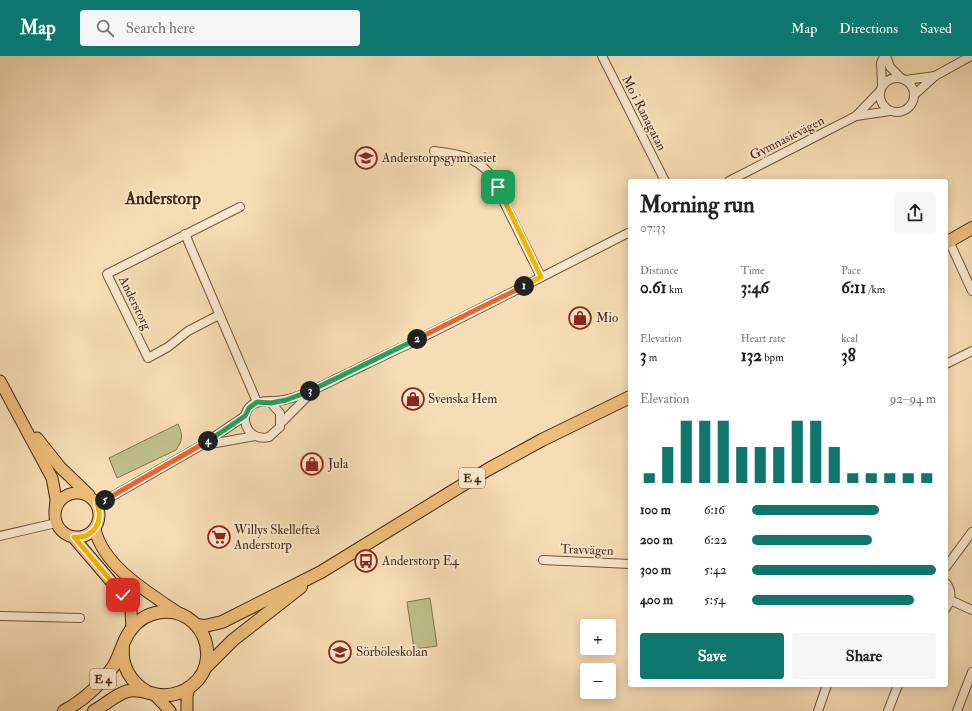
<!DOCTYPE html>
<meta charset="utf-8">
<style>
:root{--surface:#fff;--page:#f6f6f6;--text:#222;--muted:#767676;--accent:#0f766e}
body{margin:0;font-family:"IM FELL Double Pica",serif;background:var(--page);color:var(--text);height:100vh;display:flex;flex-direction:column;font-size:15px;white-space:nowrap}
*{box-sizing:border-box;margin:0}
p{font-size:13px;color:var(--muted)}
.icon{flex:none;width:22px;height:22px;fill:none;stroke:currentColor;stroke-width:2;stroke-linecap:round;stroke-linejoin:round}
.map{position:relative;flex:1;overflow:hidden}
.panel{position:absolute;left:628px;top:123px;width:320px;height:508px;display:flex;flex-direction:column;background:var(--surface);border-radius:4px;box-shadow:0 2px 10px #0003}
.panel>*{flex:none}
.buttons{position:absolute;left:580px;top:563px;display:grid;gap:8px}
.buttons a{display:grid;place-items:center;width:36px;height:36px;border-radius:4px;background:var(--surface);box-shadow:0 2px 10px #0003;font-size:20px}
.pin{position:absolute;display:grid;place-items:center;width:34px;height:34px;color:#fff;margin:-17px;border-radius:8px;box-shadow:0 2px 6px #0006}
.km{position:absolute;width:20px;height:20px;margin:-10px;border-radius:50%;background:#222;color:#fff;font-size:11px;line-height:20px;text-align:center}
.round{display:grid;place-items:center;flex:none;width:42px;height:42px;border-radius:4px;background:var(--page)}
.head{display:flex;align-items:center;justify-content:space-between;height:68px;padding:0 12px}
h1{font-size:22px;font-weight:700;line-height:30px}
.figures{display:grid;grid-template-columns:repeat(3,1fr);gap:6px;height:68px;padding:4px 12px}
.figures div{display:grid;align-content:center}
.figures b{font-size:17px;font-weight:700}
.figures small{font-size:11px;font-weight:400}
.figures p{font-size:11px}
.chart{height:112px;padding:8px 12px}
.chart p{display:flex;justify-content:space-between}
.chart svg{width:100%;height:72px;margin-top:4px;stroke:var(--accent);stroke-width:6}
.action{display:flex;gap:8px;margin-top:auto;padding:8px 12px}
.action a{flex:1;height:46px;border-radius:4px;background:var(--accent);color:#fff;font-size:16px;font-weight:700;line-height:46px;text-align:center}
.action a+a{background:var(--page);color:var(--text)}
ul{padding:0 12px;list-style:none;font-size:13px}
li{display:grid;grid-template-columns:64px 48px 1fr;align-items:center;height:30px}
li i{height:10px;border-radius:5px;background:var(--accent)}
header{display:flex;align-items:center;gap:24px;box-sizing:border-box;height:56px;padding:0 20px;background:var(--accent);color:#fff}
header strong{font-size:19px}
nav{display:flex;gap:22px;margin-inline-start:auto;font-size:14px}
.search{width:280px;height:36px;background:var(--page);display:flex;align-items:center;gap:10px;box-sizing:border-box;padding:0 14px;border-radius:4px;color:var(--muted);font-size:15px}
.map>svg:first-child{display:block}
.green{fill:#c0c08b;stroke:#847450}
.lines{fill:none;stroke-linecap:round;stroke-linejoin:round}
.minor-casing{stroke:#74543c;stroke-width:10}
.major-casing{stroke:#482714;stroke-width:13}
.highway-casing{stroke:#482714;stroke-width:14}
.minor{stroke:#fae9cf;stroke-width:8}
.major{stroke:#ecbe7a;stroke-width:11}
.highway{stroke:#ecbe7a;stroke-width:12}
.split-1-casing{stroke:#fff;stroke-width:8}
.split-2-casing{stroke:#fff;stroke-width:8}
.split-3-casing{stroke:#fff;stroke-width:8}
.split-4-casing{stroke:#fff;stroke-width:8}
.split-5-casing{stroke:#fff;stroke-width:8}
.split-6-casing{stroke:#fff;stroke-width:8}
.split-1{stroke:#f5b400;stroke-width:5}
.split-2{stroke:#f0652b;stroke-width:5}
.split-3{stroke:#22a559;stroke-width:5}
.split-4{stroke:#22a559;stroke-width:5}
.split-5{stroke:#f0652b;stroke-width:5}
.split-6{stroke:#f5b400;stroke-width:5}
.labels{text-anchor:middle;dominant-baseline:central;stroke-width:3.5;stroke-linejoin:round;paint-order:stroke}
.shield{fill:#fae9cf;stroke:#7d614c;stroke-width:1}
.shield-label{font-size:12px;font-weight:bold;fill:#482714}
.street-label{font-size:13px;fill:#482714;stroke:#fae9cf}
.poi-label{font-size:13px;fill:#482714;stroke:#fae9cf;text-anchor:start}
.district-label{font-size:17px;font-weight:bold;fill:#482714;stroke:#fae9cf}
</style>
<header>
<strong>Map</strong>
<div class="search"><svg class="icon" aria-label="search" viewBox="0 0 24 24"><circle cx="10" cy="10" r="6"/><path d="M15 15l6 6"/></svg>Search here</div>
<nav><a>Map</a><a>Directions</a><a>Saved</a></nav>
</header>
<div class="map">
<svg width="972" height="655" viewBox="0 0 972 655">
<rect width="100%" height="100%" fill="#f7ddb5"/>
<filter id="stains"><feTurbulence type="fractalNoise" baseFrequency=".005" numOctaves="4"/><feColorMatrix values="0 0 0 0 .2 0 0 0 0 .09 0 0 0 0 .02 0 0 0 .5 -.17"/></filter>
<radialGradient id="worn" r=".72"><stop offset=".6" stop-color="#630" stop-opacity="0"/><stop offset="1" stop-color="#630" stop-opacity=".3"/></radialGradient>
<g class="green">
<path d="M178 368C183 379 183 384 176 394L117 422 109 402Z"/>
<polygon points="430,542 437,590 414,593 407,546"/>
</g>
<g class="lines">
<g class="minor-casing">
<g id="minor">
<polyline points="602,0 665,125"/>
<polyline points="886,0 890,11 901,22"/>
<circle cx="897" cy="39" r="17"/>
<polyline points="906,24 935,20"/>
<polyline points="882,29 881,7 884,0"/>
<polyline points="914,39 935,20 971,0"/>
<polyline points="856,60 890,55"/>
<path d="M434 95C458 98 473 99 490 118L541 221"/>
<polyline points="729,125 856,60 880,35"/>
<polyline points="185,178 257,346"/>
<polyline points="949,185 972,235"/>
<polyline points="219,259 188,275 168,291 148,302 107,218 240,151"/>
<polyline points="946,308 972,295"/>
<path d="M271 347 280 357V371L269 381C242 387 236 349 260 346 268 344 274 346 284 344 303 340 322 330 340 321 363 310 387 298 411 287 484 251 557 213 630 176"/>
<polyline points="281,367 312,336"/>
<polyline points="205,389 255,380"/>
<polyline points="97,449 202,389 245,360"/>
<polyline points="0,480 56,467"/>
<polyline points="543,504 630,508"/>
<polyline points="946,511 972,476"/>
<path d="M946 527C952 535 952 544 946 552"/>
<polyline points="950,544 972,554"/>
<polyline points="0,560 80,562"/>
<polyline points="818,655 827,629"/>
<polyline points="888,655 898,629"/>
<polyline points="957,655 972,616"/>
</g>
</g>
<g class="major-casing">
<g id="major">
<polyline points="0,325 52,422 56,443 55,455"/>
<polyline points="37,382 60,411 89,439"/>
<circle cx="77" cy="459" r="22"/>
<path d="M95 473C103 511 151 538 180 558"/>
<polyline points="73,481 127,544 131,555 132,572"/>
<polyline points="154,638 170,655"/>
<polyline points="187,655 187,640 189,632"/>
</g>
</g>
<g class="highway-casing">
<g id="highway">
<polyline points="946,187 972,172"/>
<polyline points="196,569 205,570 222,566 321,516 487,414 542,384 630,341"/>
<path d="M123 592C121 610 131 626 146 635"/>
<polyline points="205,612 233,584 301,531"/>
<path d="M64 655C84 644 100 629 113 611 120 600 122 586 130 575 144 554 174 549 193 566 203 575 208 588 207 602 205 625 183 641 160 639 149 638 139 632 128 635 116 638 105 649 94 655"/>
</g>
</g>
<use href="#minor" class="minor"/>
<use href="#major" class="major"/>
<use href="#highway" class="highway"/>
</g>
<g class="lines">
<g class="split-1-casing">
<polyline id="split-1" points="498,131 541,221 524,230"/>
</g>
<g class="split-2-casing">
<polyline id="split-2" points="417,283 524,230"/>
</g>
<g class="split-3-casing">
<polyline id="split-3" points="310,335 417,283"/>
</g>
<g class="split-4-casing">
<polyline id="split-4" points="208,385 245,360 249,352 257,346 271,347 286,344 310,335"/>
</g>
<g class="split-5-casing">
<polyline id="split-5" points="105,444 208,385"/>
</g>
<g class="split-6-casing">
<path id="split-6" d="M105 444 97 448C104 466 93 483 74 481L123 539"/>
</g>
<use href="#split-1" class="split-1"/>
<use href="#split-2" class="split-2"/>
<use href="#split-3" class="split-3"/>
<use href="#split-4" class="split-4"/>
<use href="#split-5" class="split-5"/>
<use href="#split-6" class="split-6"/>
</g>
<defs>
<g id="school-ring" transform="scale(1.15)"><circle r="9.5" fill="#fae9cf" stroke="#8f2418" stroke-width="1.5"/><path d="M0-5L7-2L0 1L-7-2ZM-4 1L0 2.5L4 1V4Q0 6-4 4Z" fill="#8f2418"/></g>
<g id="shop-ring" transform="scale(1.15)"><circle r="9.5" fill="#fae9cf" stroke="#8f2418" stroke-width="1.5"/><path d="M-5-2.5h2.3a2.7 3.5 0 0 1 5.4 0H5L5.5 6h-11ZM-1.5-2.5h3a1.5 2.3 0 0 0-3 0Z" fill="#8f2418"/></g>
<g id="supermarket-ring" transform="scale(1.15)"><circle r="9.5" fill="#fae9cf" stroke="#8f2418" stroke-width="1.5"/><path d="M-6-5.5h2.5l.6 2H6L4.5 2H-2.5L-4.4-4H-6ZM-1.5 3.2a1.3 1.3 0 1 0 .1 0ZM3 3.2a1.3 1.3 0 1 0 .1 0Z" fill="#8f2418"/></g>
<g id="bus-ring" transform="scale(1.15)"><circle r="9.5" fill="#fae9cf" stroke="#8f2418" stroke-width="1.5"/><path d="M-5-6H5V4H4V6H2V4H-2V6H-4V4H-5ZM-3.5-4V0h7V-4ZM-3.5 1.2v1.5H-2V1.2ZM2 1.2v1.5H3.5V1.2Z" fill="#8f2418"/></g>
</defs>
<g fill-rule="evenodd">
<use href="#school-ring" x="366" y="102"/>
<use href="#shop-ring" x="580" y="262"/>
<use href="#shop-ring" x="413" y="343"/>
<use href="#shop-ring" x="312" y="408"/>
<use href="#supermarket-ring" x="219" y="481"/>
<use href="#bus-ring" x="366" y="505"/>
<use href="#school-ring" x="340" y="596"/>
</g>
<g class="labels">
<g class="shield">
<rect x="459" y="412" width="26" height="20" rx="3"/>
<rect x="90" y="613" width="26" height="20" rx="3"/>
</g>
<g class="shield-label">
<text x="472" y="422">E 4</text>
<text x="103" y="623">E 4</text>
</g>
<g class="street-label">
<text transform="translate(644 57) rotate(63)">Mo i Ranagatan</text>
<text transform="translate(787 82) rotate(-27)">Gymnasievägen</text>
<text transform="translate(135 247) rotate(64)">Anderstorg</text>
<text transform="translate(587 494) rotate(2)">Travvägen</text>
</g>
<g class="poi-label">
<text x="382" y="102">Anderstorpsgymnasiet</text>
<text x="596" y="262">Mio</text>
<text x="428" y="343">Svenska Hem</text>
<text x="328" y="408">Jula</text>
<text x="234" y="474">Willys Skellefteå<tspan x="234" dy="15">Anderstorp</tspan></text>
<text x="382" y="505">Anderstorp E4</text>
<text x="356" y="596">Sörböleskolan</text>
</g>
<g class="district-label">
<text x="163" y="142">Anderstorp</text>
</g>
</g>
<rect width="100%" height="100%" filter="url(#stains)"/>
<rect width="100%" height="100%" fill="url(#worn)"/>
</svg>
<div class="buttons">
<a>+</a>
<a>−</a>
</div>
<div class="pin" style="left:498px;top:131px;background:#1e9e55"><svg class="icon" aria-label="arrive" viewBox="0 0 24 24"><path d="M6 21V4h12l-3 4 3 4H6"/></svg></div>
<div class="pin" style="left:123px;top:539px;background:#d93025"><svg class="icon" aria-label="check" viewBox="0 0 24 24"><path d="M5 12l5 5 9-10"/></svg></div>
<b class="km" style="left:524px;top:230px">1</b>
<b class="km" style="left:417px;top:283px">2</b>
<b class="km" style="left:310px;top:335px">3</b>
<b class="km" style="left:208px;top:385px">4</b>
<b class="km" style="left:105px;top:444px">5</b>
<section class="panel">
<div class="head"><div><h1>Morning run</h1><p>07:33</p></div><a class="round"><svg class="icon" aria-label="share" viewBox="0 0 24 24"><path d="M12 15V3M7 8l5-5 5 5M5 13v7h14v-7"/></svg></a></div>
<div class="figures">
<div><p>Distance</p><b>0.61<small> km</small></b></div>
<div><p>Time</p><b>3:46</b></div>
<div><p>Pace</p><b>6:11<small> /km</small></b></div>
</div>
<div class="figures">
<div><p>Elevation</p><b>3<small> m</small></b></div>
<div><p>Heart rate</p><b>132<small> bpm</small></b></div>
<div><p>kcal</p><b>38</b></div>
</div>
<div class="chart"><p><span>Elevation</span>92–94 m</p>
<svg viewBox="0 0 160 44" preserveAspectRatio="none"><path d="M5 44V38M15 44V22M25 44V6M35 44V6M45 44V6M55 44V22M65 44V22M75 44V22M85 44V6M95 44V6M105 44V22M115 44V38M125 44V38M135 44V38M145 44V38M155 44V38"/></svg>
</div>
<ul>
<li><b>100 m</b>6:16<i style="width:69%"></i></li>
<li><b>200 m</b>6:22<i style="width:65%"></i></li>
<li><b>300 m</b>5:42<i style="width:100%"></i></li>
<li><b>400 m</b>5:54<i style="width:88%"></i></li>
</ul>
<div class="action"><a>Save</a><a>Share</a></div>
</section>
</div>
